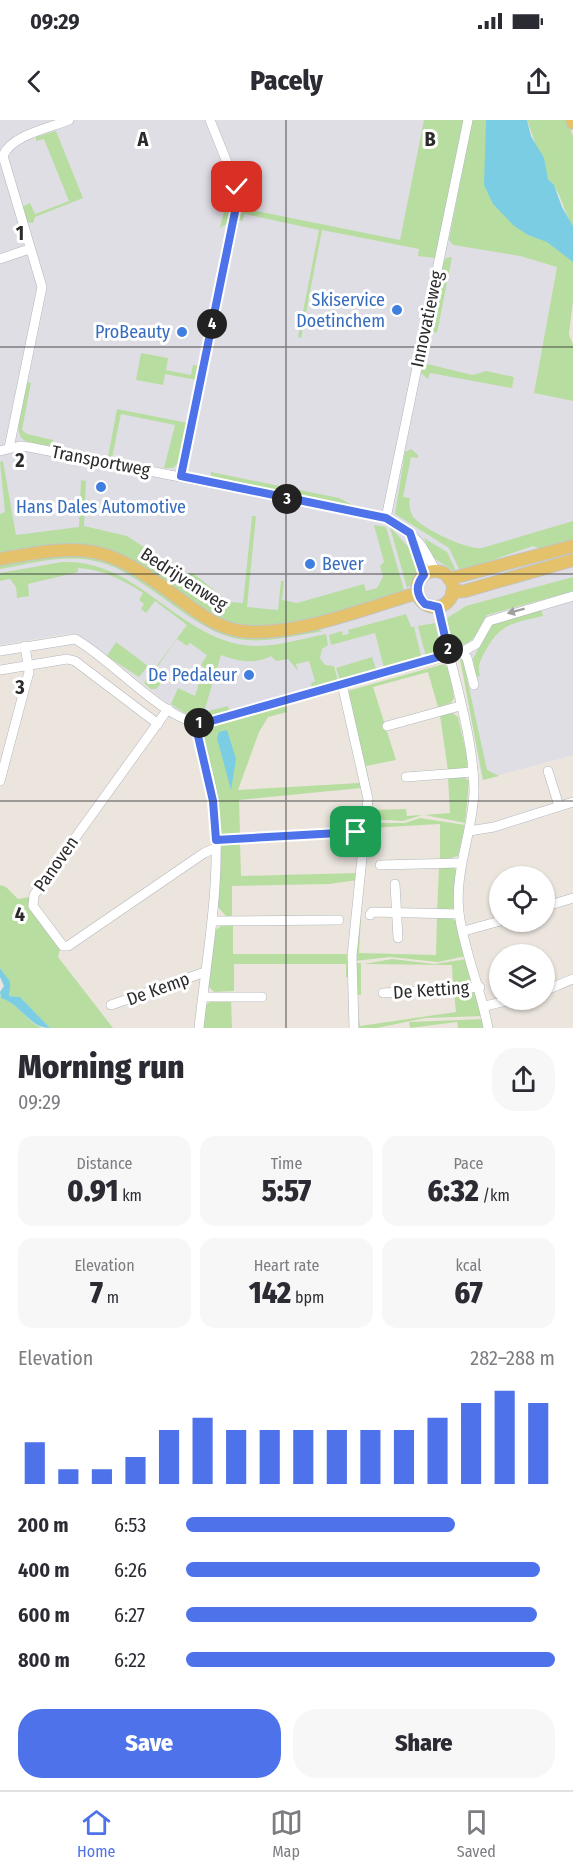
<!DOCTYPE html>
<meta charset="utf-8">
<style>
:root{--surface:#fff;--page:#f7f7f7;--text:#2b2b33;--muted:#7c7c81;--line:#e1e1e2;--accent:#4d72e9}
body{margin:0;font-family:"Fira Sans Condensed",sans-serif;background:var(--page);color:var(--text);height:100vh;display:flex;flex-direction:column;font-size:22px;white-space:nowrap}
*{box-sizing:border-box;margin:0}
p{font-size:20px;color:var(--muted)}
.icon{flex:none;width:33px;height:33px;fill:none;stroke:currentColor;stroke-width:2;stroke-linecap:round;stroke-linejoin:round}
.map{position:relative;height:908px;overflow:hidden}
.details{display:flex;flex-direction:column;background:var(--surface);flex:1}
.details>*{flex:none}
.fabs{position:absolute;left:489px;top:746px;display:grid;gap:12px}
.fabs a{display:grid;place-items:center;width:66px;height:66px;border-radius:50%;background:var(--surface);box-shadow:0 2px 4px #0004;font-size:30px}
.pin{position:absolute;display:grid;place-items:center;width:51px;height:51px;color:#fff;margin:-26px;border-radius:12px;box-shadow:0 3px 9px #0006}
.km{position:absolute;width:30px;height:30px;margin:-15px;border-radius:50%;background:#222;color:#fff;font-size:16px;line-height:30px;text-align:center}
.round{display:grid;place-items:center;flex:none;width:63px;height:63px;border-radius:24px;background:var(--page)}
.overview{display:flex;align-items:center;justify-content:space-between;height:102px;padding:0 18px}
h1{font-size:33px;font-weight:800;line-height:45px}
.figures{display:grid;grid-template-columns:repeat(3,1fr);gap:9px;height:102px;padding:6px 18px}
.figures div{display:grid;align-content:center;border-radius:15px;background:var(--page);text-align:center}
.figures b{font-size:30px;font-weight:800}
.figures small{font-size:16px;font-weight:400}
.figures p{font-size:16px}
.chart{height:168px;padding:12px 18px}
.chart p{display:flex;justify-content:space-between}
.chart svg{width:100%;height:108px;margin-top:6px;stroke:var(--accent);stroke-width:6}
.primary-button{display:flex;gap:12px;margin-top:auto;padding:12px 18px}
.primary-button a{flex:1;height:69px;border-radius:24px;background:var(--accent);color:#fff;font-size:24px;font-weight:800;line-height:69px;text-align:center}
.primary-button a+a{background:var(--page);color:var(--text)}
ul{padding:0 18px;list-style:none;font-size:20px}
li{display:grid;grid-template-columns:96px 72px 1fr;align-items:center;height:45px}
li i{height:15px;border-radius:8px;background:var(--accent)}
.status{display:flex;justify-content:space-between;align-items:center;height:42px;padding:0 30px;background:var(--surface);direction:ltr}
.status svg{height:16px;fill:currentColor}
header{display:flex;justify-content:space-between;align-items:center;height:78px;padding:0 18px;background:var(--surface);font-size:27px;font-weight:800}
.tab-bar{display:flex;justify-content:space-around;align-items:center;height:84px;border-top:2px solid var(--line);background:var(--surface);font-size:16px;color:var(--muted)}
.tab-bar a{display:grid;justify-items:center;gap:3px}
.tab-bar .selected{color:var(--accent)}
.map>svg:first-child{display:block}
.industrial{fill:#e0dee5}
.green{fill:#b8dda0}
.water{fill:#7bcde4}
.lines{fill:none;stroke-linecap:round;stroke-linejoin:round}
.minor-casing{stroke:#b2b5bd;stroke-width:10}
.major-casing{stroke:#c4c4c4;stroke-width:14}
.minor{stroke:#fff;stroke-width:9}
.major{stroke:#e4c26b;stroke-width:12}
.oneway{fill:#a0a0a0}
.route-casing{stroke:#fff;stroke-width:12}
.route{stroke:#4d72e9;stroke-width:8}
.grid{fill:none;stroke:#2b2b2b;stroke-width:1.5;stroke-opacity:0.55}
.shop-dot{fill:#3f7fe0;stroke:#fff;stroke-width:2}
.labels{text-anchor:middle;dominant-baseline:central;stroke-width:6;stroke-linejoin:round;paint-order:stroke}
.shop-label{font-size:18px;fill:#366cbe;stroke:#fff;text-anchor:end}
.street-label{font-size:18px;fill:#2b2b2b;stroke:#fff}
.grid-label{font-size:20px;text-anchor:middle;font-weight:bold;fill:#2b2b2b;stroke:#fff;stroke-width:6;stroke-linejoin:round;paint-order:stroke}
</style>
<div class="status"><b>09:29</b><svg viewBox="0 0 49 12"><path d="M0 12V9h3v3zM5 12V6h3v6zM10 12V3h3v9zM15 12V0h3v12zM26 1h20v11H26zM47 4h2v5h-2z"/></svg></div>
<header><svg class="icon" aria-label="back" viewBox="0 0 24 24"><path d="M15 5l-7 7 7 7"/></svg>Pacely<svg class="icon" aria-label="share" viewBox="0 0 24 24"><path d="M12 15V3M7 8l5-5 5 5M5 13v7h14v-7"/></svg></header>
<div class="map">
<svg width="573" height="908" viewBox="0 0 573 908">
<rect width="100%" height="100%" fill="#ebe5de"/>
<polygon class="industrial" points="0,0 482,0 520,136 557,147 534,273 573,281 573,635 482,660 460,533 244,590 201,598 184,596 99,529 71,513 0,525"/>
<g class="green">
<polygon points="424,0 463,0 436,138 418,136 419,129 322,110 301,218 298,217 319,110 245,94 242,101 239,100 241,88 400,120"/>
<polygon points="472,0 495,0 573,129 573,181 569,214 573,225 573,281 534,273 557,147 520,136 453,125 449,120"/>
<path d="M527 0H567L573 16V106C563 91 561 71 548 59Z"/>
<polygon points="56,11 83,78 35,97 33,103 27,102 22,87 30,83 35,94 69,81 44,19 36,21 36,17"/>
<path d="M223 54C241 61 232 89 229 103L220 108 228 74 220 55Z"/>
<polygon points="452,137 437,213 433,212 430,206 443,143 446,138"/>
<polygon points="141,233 168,238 166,250 191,255 193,245 199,246 197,260 165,254 163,265 136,260"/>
<polygon points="427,244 473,255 486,251 514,257 512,268 430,253 428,259 421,253 423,245"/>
<path d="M27 262 31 263 22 310 27 314 53 320 52 326C44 325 31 325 24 320 11 312 24 275 27 262Z"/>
<polygon points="117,289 188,303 180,341 173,348 164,348 175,305 121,294 112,338 108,337"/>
<path d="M411 329 418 335V338L411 337 403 377 410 378C408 387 411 395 415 399 426 410 467 430 482 428L573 401V420L540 429 533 426 460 451 449 428 395 394 405 332Z"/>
<path d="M3 341 16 415 79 407 81 360 86 361 84 406 127 416 182 452 194 454 229 482 243 483 252 396H256L247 487 278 490 281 461H284L282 480 297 483 364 464 366 471 377 468 383 457 380 446 384 442 374 405 386 407 404 470C359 484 284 514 239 505 215 500 194 484 175 470 104 417 85 419 0 434V394L5 392 0 342Z"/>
<polygon points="211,352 339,378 362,390 211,359"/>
<polygon points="390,407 413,432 419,451 413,463 407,468"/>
<polygon points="424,418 447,432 457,453 432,437"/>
<path d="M68 434C91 437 114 441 135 453 170 474 195 505 237 515 265 523 304 505 323 511 239 527 229 527 159 475 140 462 122 448 99 442 67 433 32 443 0 449V445Z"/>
<path d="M62 442C137 439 174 514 244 525 272 529 299 519 326 514L328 525 322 529 320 538 325 545 334 546 338 561 312 568 311 563 315 561 309 541 296 544 298 551 288 539 276 541 271 536C255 545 237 541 221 535L204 592 228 586 229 591C201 598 196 602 171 584L178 568 195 576 204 547 201 545 207 535 190 523 187 526 177 519 158 546 162 562 156 569H151L144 563 187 505 155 481 146 493 141 489 144 484 139 480 143 473C122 459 103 450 78 448V452L28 464 29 476 17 478 16 467 10 459 0 461V453Z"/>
<path d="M573 457V471L487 495C477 510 476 526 455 525L449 518 447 498 466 486Z"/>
<path d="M541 488 543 496C515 503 501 502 486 530 481 539 477 545 480 556L476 557 473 539 491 504Z"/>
<polygon points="406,494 411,507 414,507 421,535 420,538 384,548 375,513 331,525 329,515 342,511 343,515 349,514 348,510"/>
<polygon points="435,503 440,524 435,533 426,537 418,506"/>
<polygon points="116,522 148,546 139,557 107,536"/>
<polygon points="372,537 376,549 340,560 336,548"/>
<polygon points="460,539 463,540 487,650 499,656 483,660"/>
<polygon points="444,544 449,549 454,578 451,583 438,587 428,552 373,567 396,640 366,646 373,684 370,684 347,571"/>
<polygon points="285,585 287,592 268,597 259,612 238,670 360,663 364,669 364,686 361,668 239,680 240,715 224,716 218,711 202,610 205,606"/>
<polygon points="451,592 458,597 468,641 466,649 448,651 440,595"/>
<polygon points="448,657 464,657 469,661 465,703 425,695 450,693"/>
<polygon points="406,689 407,696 422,695 403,701 369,699 370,691 373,690"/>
<polygon points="420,698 465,705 458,736 440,741 440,704 370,708 365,744 369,703 405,703"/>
<polygon points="240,722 241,756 357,753 358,760 329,764 232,766 232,796 226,796 217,786 219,728 224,724"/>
<polygon points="439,747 454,747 457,752 455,788 437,791"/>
<path d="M0 765 6 767 18 779 29 777 30 787 60 829 58 837 113 908H50L20 877 9 876C13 850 4 864 0 847 0 832 0 784 0 765Z"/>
<polygon points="359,796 361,797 359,833 436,835 437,798 450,798 457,801 466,836 438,842 390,837 355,841"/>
<polygon points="224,804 233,804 233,834 349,834 349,857 346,857 346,844 234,844 234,871 214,872 208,866 214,811"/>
<polygon points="392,839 434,844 467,839 473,860 471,864 453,866 452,845 364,844"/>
<polygon points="355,843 361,843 361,875 356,875 360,906 456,892 454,873 476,873 483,896 425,898 377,908 357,908"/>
<path d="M0 875 1 878C21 885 25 901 42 908H0Z"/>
<polygon points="231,880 232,908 203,908 206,885 211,881"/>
<polygon points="483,899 485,908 458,908 457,902 410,908 409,902"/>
</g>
<g class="water">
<polygon points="486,0 527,0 531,16 544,38 548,59 554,65 562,87 573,106 573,142 547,122 528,115 513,105 493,84 484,65"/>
<polygon points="227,610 236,639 231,670 217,618 219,612"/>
<path d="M0 848C10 864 12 856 9 876L20 877 50 908C29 908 22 885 1 878L0 872 4 866 0 857Z"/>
</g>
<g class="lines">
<g class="minor-casing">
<g id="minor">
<polyline points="0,139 29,129"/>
<path d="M9 328 42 167 3 36C11 15 50 8 69 0"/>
<path d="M0 331 20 326 29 327 386 398C416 417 420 419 436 452"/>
<polyline points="181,356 239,77 237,67 210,0"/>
<polyline points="386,398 468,0"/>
<polyline points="411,415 424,455"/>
<path d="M438 487C449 543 474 614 474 671 473 712 454 751 459 793 464 832 481 869 488 908"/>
<path d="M0 531 75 519C109 537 166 602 201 603L462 532"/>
<polyline points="0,550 67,539 75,541 158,604"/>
<polyline points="342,564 368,679 352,836 354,908"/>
<polyline points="474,565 467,538 462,532 476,524 489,501 573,476"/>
<polyline points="168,589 34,775 33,786 63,826 68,826 204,733 216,728"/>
<path d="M195 603C201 629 211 656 214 683 222 759 207 833 199 908"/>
<polyline points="387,606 460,586"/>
<polyline points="548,651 559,686"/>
<polyline points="406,657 473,652"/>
<polyline points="0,661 29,552 25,526"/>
<polyline points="469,711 494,707 573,682"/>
<polyline points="216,720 356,712"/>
<polyline points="380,745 461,743"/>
<polyline points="395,764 398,818"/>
<polyline points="544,787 573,778"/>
<polyline points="370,795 372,792 459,794"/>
<polyline points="213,801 339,800"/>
<polyline points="464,811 500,801"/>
<polyline points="544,871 573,859"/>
<polyline points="383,873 480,867"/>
<polyline points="203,877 262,877"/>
<polyline points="111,885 205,852"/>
<polyline points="485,886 515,879"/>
</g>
</g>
<g class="major-casing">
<g id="major">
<polyline points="572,0 573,3"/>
<path d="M0 439C88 423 105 424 177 477 197 492 215 507 241 511 291 518 367 488 417 473"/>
<circle cx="435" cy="469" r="18"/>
<polyline points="449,459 573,426"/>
<polyline points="452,472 465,471 573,440"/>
</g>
</g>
<use href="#minor" class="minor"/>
<use href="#major" class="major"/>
</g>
<defs><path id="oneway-solid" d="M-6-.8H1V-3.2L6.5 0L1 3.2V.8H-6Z" transform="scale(1.5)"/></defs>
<use class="oneway" href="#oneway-solid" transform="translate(516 491) rotate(165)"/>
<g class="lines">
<g class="route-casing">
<path id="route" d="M237 67 238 77 181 356 386 398 410 413 424 455C415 465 416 475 425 484L438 487 449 534 208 602 195 603 213 681 216 720 356 712"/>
</g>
<use href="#route" class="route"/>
</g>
<path class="grid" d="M286 0V908M0 227H573M0 454H573M0 681H573"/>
<g class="shop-dot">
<circle cx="397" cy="190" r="6"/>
<circle cx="182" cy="212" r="6"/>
<circle cx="101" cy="367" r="6"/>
<circle cx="310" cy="444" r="6"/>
<circle cx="249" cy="555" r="6"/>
</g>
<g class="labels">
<g class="shop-label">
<text x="385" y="180">Skiservice<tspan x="385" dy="21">Doetinchem</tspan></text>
<text x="170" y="212">ProBeauty</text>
<text x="101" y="387" text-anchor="middle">Hans Dales Automotive</text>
<text x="322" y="444" text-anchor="start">Bever</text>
<text x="237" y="555">De Pedaleur</text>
</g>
<g class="street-label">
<text transform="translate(427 199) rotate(-78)">Innovatieweg</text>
<text transform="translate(101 341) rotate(11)">Transportweg</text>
<text transform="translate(184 459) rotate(33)">Bedrijvenweg</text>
<text transform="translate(56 744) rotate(-55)">Panoven</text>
<text transform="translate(158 869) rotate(-20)">De Kemp</text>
<text transform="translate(431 870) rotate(-4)">De Ketting</text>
</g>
</g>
<g class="grid-label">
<text x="143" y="26">A</text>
<text x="430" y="26">B</text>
<text x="20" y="120">1</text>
<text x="20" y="347">2</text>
<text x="20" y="574">3</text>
<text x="20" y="801">4</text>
</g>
</svg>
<div class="fabs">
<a><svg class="icon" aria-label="locate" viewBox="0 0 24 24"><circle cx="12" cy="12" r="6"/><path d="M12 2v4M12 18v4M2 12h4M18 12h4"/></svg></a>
<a><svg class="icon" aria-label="layers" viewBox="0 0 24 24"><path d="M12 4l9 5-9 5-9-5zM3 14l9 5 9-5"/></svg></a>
</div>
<div class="pin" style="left:356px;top:712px;background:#1e9e55"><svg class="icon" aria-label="arrive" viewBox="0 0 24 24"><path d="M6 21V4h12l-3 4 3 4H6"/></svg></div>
<div class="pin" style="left:237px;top:67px;background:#d93025"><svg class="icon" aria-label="check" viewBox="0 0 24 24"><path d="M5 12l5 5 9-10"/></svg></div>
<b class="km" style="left:199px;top:603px">1</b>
<b class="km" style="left:448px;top:529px">2</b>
<b class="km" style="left:287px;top:379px">3</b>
<b class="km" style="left:212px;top:204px">4</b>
</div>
<section class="details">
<div class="overview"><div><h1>Morning run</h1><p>09:29</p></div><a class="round"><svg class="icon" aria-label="share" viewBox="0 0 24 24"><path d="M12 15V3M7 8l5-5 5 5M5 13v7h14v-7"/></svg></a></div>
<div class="figures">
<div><p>Distance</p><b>0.91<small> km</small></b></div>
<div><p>Time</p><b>5:57</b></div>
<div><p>Pace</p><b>6:32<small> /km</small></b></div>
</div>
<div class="figures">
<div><p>Elevation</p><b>7<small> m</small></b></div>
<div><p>Heart rate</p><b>142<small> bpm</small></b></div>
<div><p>kcal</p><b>67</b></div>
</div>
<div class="chart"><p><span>Elevation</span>282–288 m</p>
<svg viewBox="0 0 160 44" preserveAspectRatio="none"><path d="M5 44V27M15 44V38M25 44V38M35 44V33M45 44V22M55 44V17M65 44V22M75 44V22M85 44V22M95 44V22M105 44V22M115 44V22M125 44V17M135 44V11M145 44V6M155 44V11"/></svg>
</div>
<ul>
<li><b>200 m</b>6:53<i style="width:73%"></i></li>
<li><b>400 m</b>6:26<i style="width:96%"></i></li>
<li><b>600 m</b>6:27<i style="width:95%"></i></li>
<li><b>800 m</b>6:22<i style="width:100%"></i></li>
</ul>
<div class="primary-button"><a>Save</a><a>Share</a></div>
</section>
<nav class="tab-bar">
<a class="selected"><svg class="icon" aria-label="home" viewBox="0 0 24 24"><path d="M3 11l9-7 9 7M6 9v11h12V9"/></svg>Home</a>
<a><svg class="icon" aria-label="map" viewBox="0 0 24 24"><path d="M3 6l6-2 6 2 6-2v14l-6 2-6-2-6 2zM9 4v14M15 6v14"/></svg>Map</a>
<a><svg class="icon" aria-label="saved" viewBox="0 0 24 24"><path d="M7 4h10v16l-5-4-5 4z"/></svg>Saved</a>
</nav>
